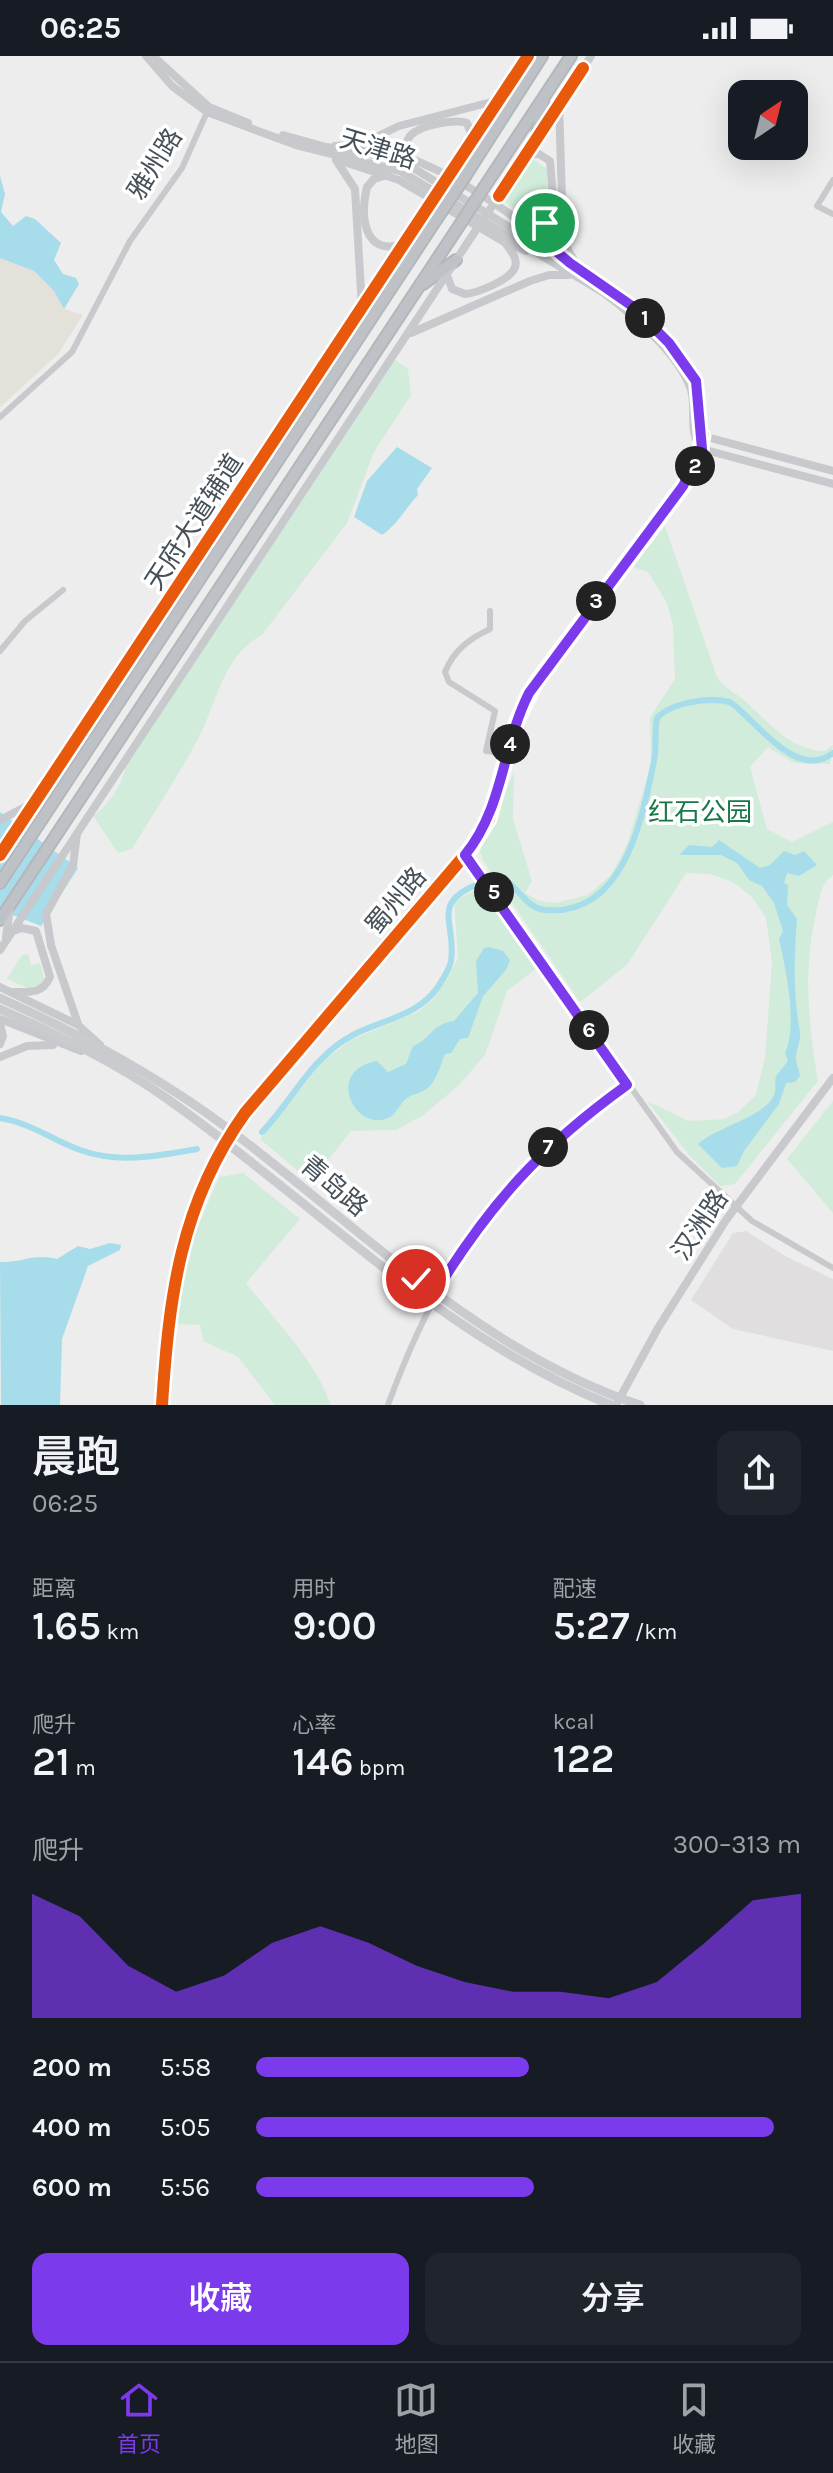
<!DOCTYPE html>
<html lang="zh">
<meta charset="utf-8">
<style>
:root{--surface:#171b24;--page:#20242c;--text:#f1f3f6;--muted:#9ea1a6;--line:#363941;--accent:#7c3aed}
body{margin:0;font-family:Karla,"Noto Sans SC",sans-serif;background:var(--page);color:var(--text);height:100vh;display:flex;flex-direction:column;font-size:30px;white-space:nowrap}
*{box-sizing:border-box;margin:0}
p{font-size:26px;color:var(--muted)}
.icon{flex:none;width:44px;height:44px;fill:none;stroke:currentColor;stroke-width:2;stroke-linecap:round;stroke-linejoin:round}
.map{position:relative;height:1349px;overflow:hidden}
.details{display:flex;flex-direction:column;background:var(--surface);flex:1}
.details>*{flex:none}
.needle{width:52px;rotate:35deg}
.buttons{position:absolute;left:728px;top:24px;display:grid;gap:16px}
.buttons a{display:grid;place-items:center;width:80px;height:80px;border-radius:16px;background:var(--surface);box-shadow:0 8px 32px #0002;font-size:40px}
.pin{position:absolute;display:grid;place-items:center;width:68px;height:68px;color:#fff;margin:-34px;border:4px solid #fff;border-radius:50%;box-shadow:0 2px 8px #0007}
.km{position:absolute;width:40px;height:40px;margin:-20px;border-radius:50%;background:#222;color:#fff;font-size:22px;line-height:40px;text-align:center}
.round{display:grid;place-items:center;flex:none;width:84px;height:84px;border-radius:16px;background:var(--page)}
.headline{display:flex;align-items:center;justify-content:space-between;height:136px;padding:0 32px}
h1{font-size:44px;font-weight:600;line-height:60px}
.figures{display:grid;grid-template-columns:repeat(3,1fr);gap:12px;height:136px;padding:8px 32px}
.figures div{display:grid;align-content:center}
.figures b{font-size:40px;font-weight:600}
.figures small{font-size:22px;font-weight:400}
.figures p{font-size:22px}
.chart{height:224px;padding:16px 32px}
.chart p{display:flex;justify-content:space-between}
.chart svg{width:100%;height:144px;margin-top:8px;fill:var(--accent);opacity:.7}
.cta{display:flex;gap:16px;margin-top:auto;padding:16px 32px}
.cta a{flex:1;height:92px;border-radius:16px;background:var(--accent);color:#fff;font-size:32px;font-weight:600;line-height:92px;text-align:center}
.cta a+a{background:var(--page);color:var(--text)}
ul{padding:0 32px;list-style:none;font-size:26px}
li{display:grid;grid-template-columns:128px 96px 1fr;align-items:center;height:60px}
li i{height:20px;border-radius:10px;background:var(--accent)}
.status{display:flex;justify-content:space-between;align-items:center;height:56px;padding:0 40px;background:var(--surface);direction:ltr}
.status svg{height:22px;fill:currentColor}
.tab-bar{display:flex;justify-content:space-around;align-items:center;height:112px;border-top:2px solid var(--line);background:var(--surface);font-size:22px;color:var(--muted)}
.tab-bar a{display:grid;justify-items:center;gap:4px}
.tab-bar .on{color:var(--accent)}
.map>svg:first-child{display:block}
.commercial{fill:#e3e1da}
.education{fill:#e0dedf}
.green{fill:#d1ecdb}
.water{fill:#a7dcea}
.lines{fill:none;stroke-linecap:round;stroke-linejoin:round}
.canal{stroke:#a7dcea;stroke-width:6}
.trunk-casing{stroke:#b3b7bc;stroke-width:14}
.minor{stroke:#c7c9cc;stroke-width:6}
.tertiary{stroke:#c7c9cc;stroke-width:8}
.secondary{stroke:#c9cbce;stroke-width:9}
.trunk{stroke:#bec2c6;stroke-width:10}
.trunk-bridge-casing{stroke:#b3b7bc;stroke-width:14;stroke-linecap:butt}
.tertiary-bridge{stroke:#c7c9cc;stroke-width:8}
.trunk-bridge{stroke:#bec2c6;stroke-width:10}
.cycleway-casing{stroke:#fff;stroke-width:17}
.cycleway{stroke:#e8590c;stroke-width:12}
.route-casing{stroke:#fff;stroke-width:16}
.route{stroke:#7c3aed;stroke-width:10}
.labels{text-anchor:middle;dominant-baseline:central;stroke-width:7;stroke-linejoin:round;paint-order:stroke}
.street-label{font-size:26px;fill:#455059;stroke:#fff}
.park-label{font-size:26px;fill:#197747;stroke:#fff}
</style>
<div class="status"><b>06:25</b><svg viewBox="0 0 49 12"><path d="M0 12V9h3v3zM5 12V6h3v6zM10 12V3h3v9zM15 12V0h3v12zM26 1h20v11H26zM47 4h2v5h-2z"/></svg></div>
<div class="map">
<svg width="833" height="1349" viewBox="0 0 833 1349">
<rect width="100%" height="100%" fill="#eeeded"/>
<polygon class="commercial" points="0,202 34,215 54,235 64,253 83,259 58,298 0,351"/>
<polygon class="education" points="746,1175 787,1201 833,1223 833,1295 733,1273 691,1244 733,1177"/>
<g class="green">
<polygon points="533,103 547,113 548,153 543,161 533,163 503,145 524,109"/>
<path d="M394 303 408 313 411 339 374 396 347 467 262 579C222 599 216 651 196 687 176 723 153 758 132 793L118 797 93 760C110 748 122 729 126 709Z"/>
<path d="M665 470 717 621C726 634 735 636 745 645 770 667 789 694 825 695L833 689 830 708 794 707 768 691 750 711 767 773 792 786 833 766V819C820 828 820 842 816 857 803 917 808 965 818 1025L735 1128 720 1130 690 1100 647 1045 688 1065 724 1063 737 1057 756 1039 765 1002 772 907 766 862 752 841 733 826 710 818 686 817 627 909 580 946 482 803 480 795 514 716 513 763 532 825 525 837 540 845 555 847 588 839 611 819 627 789 651 708 650 661 675 623 673 570 667 547 648 516 633 511Z"/>
<polygon points="479,832 537,912 507,935 485,999 459,1029 422,1060 396,1074 351,1075 311,1126 260,1083 324,1004 351,984 419,955 432,944 458,903 454,845"/>
<polygon points="28,898 31,909 40,907 44,922 39,929 28,932 7,923 22,899"/>
<polygon points="833,1045 833,1157 787,1103"/>
<path d="M243 1117 300 1163 246 1227C275 1264 315 1304 331 1349H275L238 1301 203 1285 200 1269 176 1268 185 1201 219 1121Z"/>
</g>
<g class="water">
<polygon points="0,120 5,138 1,156 13,170 26,160 35,163 61,187 54,204 63,218 76,222 79,228 64,253 54,235 34,215 0,202"/>
<path d="M397 391 432 412 417 433 418 439C405 453 397 469 382 479L354 461 367 425Z"/>
<polygon points="0,756 78,812 41,870 0,854"/>
<path d="M719 784 760 812 770 809 784 795 795 799 804 795 817 809 799 820 787 817 784 827 788 829 787 849 797 863C794 901 793 940 800 976 801 986 796 993 796 1001 796 1007 799 1014 800 1020L795 1026 786 1027 779 1048 744 1095 737 1110 722 1112 698 1088C717 1071 766 1060 774 1039 777 1033 774 1027 776 1020L788 1005 785 997C798 969 786 914 779 883L783 875 774 847 762 830 749 824 737 807 721 799H679L689 789 712 791Z"/>
<path d="M489 891 503 895 510 904 506 914 483 940 468 982 460 983 451 997 445 998C440 1010 436 1029 423 1035 418 1038 412 1038 407 1042 400 1047 397 1057 390 1061 356 1079 323 1014 377 1005L388 1016 406 1008 413 990C433 982 429 969 454 965L478 937 476 905 484 892Z"/>
<path d="M110 1187 121 1189 120 1194 88 1210 62 1283 60 1349H1L0 1206C23 1207 33 1197 57 1203L78 1190 90 1193Z"/>
</g>
<g class="lines">
<g class="canal">
<path d="M495 821C515 822 523 852 545 854 624 861 642 764 654 705 657 691 654 676 657 662 672 646 709 641 730 646 755 663 796 726 833 697"/>
<path d="M0 1062C31 1067 52 1084 80 1094 119 1108 157 1100 197 1093"/>
<path d="M262 1076C293 1044 311 1001 353 979 381 964 418 960 437 932 442 924 449 915 451 905 457 868 430 848 476 829"/>
</g>
<g class="trunk-casing">
<g id="trunk">
<polyline points="499,44 519,29"/>
<polyline points="536,83 543,46"/>
<polyline points="466,119 542,0"/>
<polyline points="485,130 571,0"/>
<polyline points="400,214 404,188"/>
<polyline points="423,228 456,204"/>
<polyline points="0,827 436,164"/>
<polyline points="0,864 455,176"/>
</g>
</g>
<g class="minor">
<polyline points="833,124 817,150 833,158"/>
<polyline points="0,361 72,296 130,185 182,112 208,54"/>
<path d="M490 555V573C469 583 454 594 445 616L449 626 495 655 486 695 507 698"/>
<polyline points="0,595 25,565 63,534"/>
<polyline points="465,799 677,1096 752,1165 833,1212"/>
<path d="M388 1349C440 1206 503 1118 627 1029"/>
</g>
<g class="tertiary">
<path d="M146 0 172 30 207 56 296 89 400 115 604 237C632 258 680 299 691 334 697 355 687 375 702 393L833 428"/>
<polyline points="153,0 209,51 248,67"/>
<polyline points="559,48 563,174 567,192 578,211"/>
<polyline points="283,79 326,91 382,100 410,110 617,237 659,275 691,317 699,335 703,380 833,415"/>
<polyline points="364,87 399,70 499,44"/>
<path d="M335 90C403 81 499 146 549 189"/>
<path d="M404 98C405 92 406 85 410 80 419 69 455 63 467 67L473 83"/>
<polyline points="526,99 539,98 550,105 554,153 545,167 527,171"/>
<polyline points="336,104 355,133 362,252"/>
<polyline points="338,104 399,124 506,187 526,195"/>
<polyline points="454,112 528,0"/>
<path d="M387 119 374 123 367 131C360 161 364 201 403 188"/>
<polyline points="499,140 591,0"/>
<path d="M447 219 452 233 465 238C477 237 511 224 515 211 518 203 511 195 506 188"/>
<polyline points="411,277 530,225 549,219 569,219"/>
<polyline points="0,764 35,746"/>
<polyline points="0,799 424,157"/>
<polyline points="73,809 77,778"/>
<polyline points="6,881 10,851"/>
<polyline points="51,889 78,968"/>
<polyline points="0,894 468,186"/>
<polyline points="0,931 78,969 100,989"/>
<path d="M13 936C31 936 42 938 50 921L36 875 22 872 13 875"/>
<polyline points="0,963 81,995"/>
<polyline points="0,968 3,980 0,988"/>
<polyline points="0,1001 27,990 53,989"/>
<path d="M162 1349C169 1241 180 1148 245 1057L470 793 489 763 516 667 535 628 683 430 697 406 703 380"/>
<polyline points="616,1349 658,1272 726,1164 833,1022"/>
</g>
<g class="secondary">
<path d="M0 942C82 979 158 1020 230 1074 362 1173 481 1296 640 1349"/>
<path d="M0 953C58 979 115 1006 166 1042 313 1145 441 1281 611 1349"/>
</g>
<use href="#trunk" class="trunk"/>
<g class="trunk-bridge-casing">
<g id="trunk-bridge">
<polyline points="436,164 466,119"/>
<polyline points="455,176 485,130"/>
</g>
</g>
<g class="tertiary-bridge">
<polyline points="424,157 454,112"/>
<polyline points="468,186 499,140"/>
<polyline points="51,889 46,858 73,809"/>
</g>
<use href="#trunk-bridge" class="trunk-bridge"/>
<g class="cycleway-casing">
<g id="cycleway">
<polyline points="499,140 583,12"/>
<polyline points="0,799 528,0"/>
<path d="M162 1349C169 1241 180 1148 245 1057L470 793 489 763 516 667 535 628 683 430 697 406 703 380"/>
</g>
</g>
<use href="#cycleway" class="cycleway"/>
</g>
<g class="lines">
<g class="route-casing">
<path id="route" d="M416 1223 435 1237C490 1147 542 1090 627 1029L465 799C504 751 502 690 529 637L683 430 702 393 696 325 669 287 632 250 570 207 527 171 545 167"/>
</g>
<use href="#route" class="route"/>
</g>
<g class="labels">
<g class="street-label">
<text transform="translate(378 93) rotate(17)">天津路</text>
<text transform="translate(155 108) rotate(-58)">雅州路</text>
<text transform="translate(194 466) rotate(-57)">天府大道辅道</text>
<text transform="translate(396 845) rotate(-50)">蜀州路</text>
<text transform="translate(334 1130) rotate(40)">青岛路</text>
<text transform="translate(700 1169) rotate(-56)">汉洲路</text>
</g>
<g class="park-label">
<text x="700" y="756">红石公园</text>
</g>
</g>
</svg>
<div class="buttons">
<a><svg class="needle" viewBox="-14 -14 28 28"><path d="M0-13l5 13h-10z" fill="#e53935"/><path d="M0 13l5-13h-10z" fill="#9ea1a6"/></svg></a>
</div>
<div class="pin" style="left:545px;top:167px;background:#1e9e55"><svg class="icon" aria-label="arrive" viewBox="0 0 24 24"><path d="M6 21V4h12l-3 4 3 4H6"/></svg></div>
<div class="pin" style="left:416px;top:1223px;background:#d93025"><svg class="icon" aria-label="check" viewBox="0 0 24 24"><path d="M5 12l5 5 9-10"/></svg></div>
<b class="km" style="left:645px;top:262px">1</b>
<b class="km" style="left:695px;top:410px">2</b>
<b class="km" style="left:596px;top:545px">3</b>
<b class="km" style="left:510px;top:688px">4</b>
<b class="km" style="left:494px;top:836px">5</b>
<b class="km" style="left:589px;top:974px">6</b>
<b class="km" style="left:548px;top:1091px">7</b>
</div>
<section class="details">
<div class="headline"><div><h1>晨跑</h1><p>06:25</p></div><a class="round"><svg class="icon" aria-label="share" viewBox="0 0 24 24"><path d="M12 15V3M7 8l5-5 5 5M5 13v7h14v-7"/></svg></a></div>
<div class="figures">
<div><p>距离</p><b>1.65<small> km</small></b></div>
<div><p>用时</p><b>9:00</b></div>
<div><p>配速</p><b>5:27<small> /km</small></b></div>
</div>
<div class="figures">
<div><p>爬升</p><b>21<small> m</small></b></div>
<div><p>心率</p><b>146<small> bpm</small></b></div>
<div><p>kcal</p><b>122</b></div>
</div>
<div class="chart"><p><span>爬升</span>300–313 m</p>
<svg viewBox="0 0 160 44" preserveAspectRatio="none"><path d="M0 44V6L10 13L20 28L30 36L40 31L50 21L60 16L70 21L80 28L90 33L100 36L110 36L120 38L130 33L140 21L150 8L160 6V44z"/></svg>
</div>
<ul>
<li><b>200 m</b>5:58<i style="width:50%"></i></li>
<li><b>400 m</b>5:05<i style="width:95%"></i></li>
<li><b>600 m</b>5:56<i style="width:51%"></i></li>
</ul>
<div class="cta"><a>收藏</a><a>分享</a></div>
</section>
<nav class="tab-bar">
<a class="on"><svg class="icon" aria-label="home" viewBox="0 0 24 24"><path d="M3 11l9-7 9 7M6 9v11h12V9"/></svg>首页</a>
<a><svg class="icon" aria-label="map" viewBox="0 0 24 24"><path d="M3 6l6-2 6 2 6-2v14l-6 2-6-2-6 2zM9 4v14M15 6v14"/></svg>地图</a>
<a><svg class="icon" aria-label="saved" viewBox="0 0 24 24"><path d="M7 4h10v16l-5-4-5 4z"/></svg>收藏</a>
</nav>
